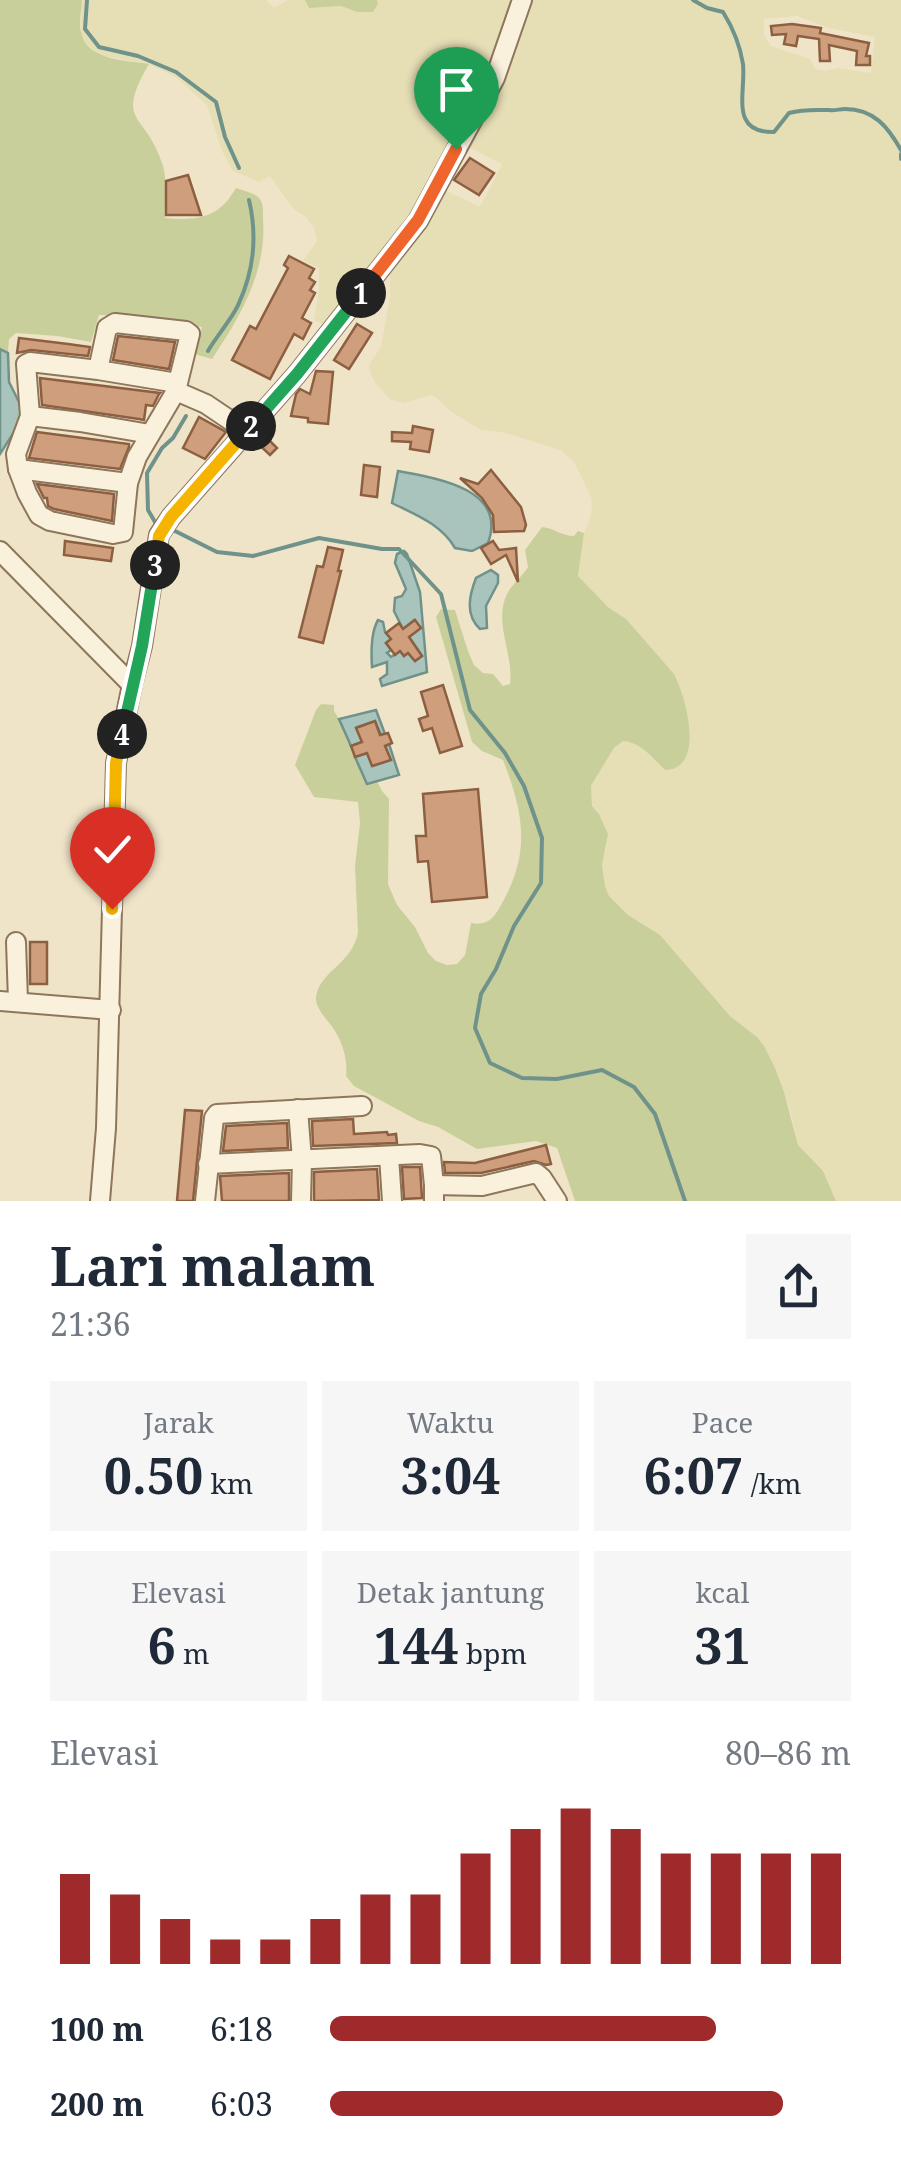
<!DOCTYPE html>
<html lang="id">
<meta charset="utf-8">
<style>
:root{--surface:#fff;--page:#f6f6f7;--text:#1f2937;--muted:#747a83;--accent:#9e2a2b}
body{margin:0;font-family:"Noto Serif",serif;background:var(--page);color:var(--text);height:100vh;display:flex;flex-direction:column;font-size:38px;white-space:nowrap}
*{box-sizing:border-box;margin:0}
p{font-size:32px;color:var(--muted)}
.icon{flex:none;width:55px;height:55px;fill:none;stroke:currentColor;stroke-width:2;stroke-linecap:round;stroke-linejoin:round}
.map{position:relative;height:1201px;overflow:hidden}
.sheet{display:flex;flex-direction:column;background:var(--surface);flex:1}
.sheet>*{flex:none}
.pin{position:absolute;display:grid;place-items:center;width:85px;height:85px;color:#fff;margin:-102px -42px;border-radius:50% 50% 50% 0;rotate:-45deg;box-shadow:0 0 10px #0007}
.pin .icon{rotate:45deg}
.km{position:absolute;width:50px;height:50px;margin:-25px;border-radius:50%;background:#222;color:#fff;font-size:28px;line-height:50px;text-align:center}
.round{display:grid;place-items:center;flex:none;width:105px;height:105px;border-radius:0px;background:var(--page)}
.headline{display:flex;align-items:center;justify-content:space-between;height:170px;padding:0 50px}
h1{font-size:55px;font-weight:700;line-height:75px}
.figures{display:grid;grid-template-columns:repeat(3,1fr);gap:15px;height:170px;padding:10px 50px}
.figures div{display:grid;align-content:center;border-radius:0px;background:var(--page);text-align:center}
.figures b{font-size:50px;font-weight:700}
.figures small{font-size:28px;font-weight:400}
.figures p{font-size:28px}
.chart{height:280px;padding:20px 50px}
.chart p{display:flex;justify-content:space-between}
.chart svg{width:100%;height:180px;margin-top:10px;stroke:var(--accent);stroke-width:6}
ul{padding:0 50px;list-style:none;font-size:32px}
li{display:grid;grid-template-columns:160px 120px 1fr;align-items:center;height:75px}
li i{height:25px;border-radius:12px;background:var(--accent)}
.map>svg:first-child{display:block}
.farmland{fill:#e6deb5;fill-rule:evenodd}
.green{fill:#c9cf9b}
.water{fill:#a9c4bc;stroke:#6f938a;stroke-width:2.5}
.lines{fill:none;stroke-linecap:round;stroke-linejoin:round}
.stream{stroke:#6f938a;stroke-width:4}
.building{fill:#cf9f7d;stroke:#8d5f41;stroke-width:2.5}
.minor-casing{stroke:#8d765c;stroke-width:22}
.minor{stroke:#faf1dc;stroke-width:18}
.split-1-casing{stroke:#fff;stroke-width:20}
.split-2-casing{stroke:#fff;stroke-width:20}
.split-3-casing{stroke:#fff;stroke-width:20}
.split-4-casing{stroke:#fff;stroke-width:20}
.split-5-casing{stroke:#fff;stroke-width:20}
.split-1{stroke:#f0652b;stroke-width:12}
.split-2{stroke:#22a559;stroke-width:12}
.split-3{stroke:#f5b400;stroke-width:12}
.split-4{stroke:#22a559;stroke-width:12}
.split-5{stroke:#f5b400;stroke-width:12}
</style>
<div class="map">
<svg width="901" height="1201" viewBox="0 0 901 1201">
<rect width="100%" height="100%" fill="#f0e4c8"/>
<path class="farmland" d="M82 0H266L274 8 288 0H305L309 8 341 6 357 12H372L378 4 377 0H901V1201H836L823 1171 798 1145 791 1113 775 1068 757 1037 730 1016 660 935 628 915 609 896 605 886 602 865 607 844 599 814 592 806 591 787 614 748 623 741 634 742 642 748 665 770 626 619 608 607 578 576 584 533 590 520 592 507 591 497 574 462 562 451 551 447 502 432 481 430 450 411 436 397 431 395 404 403 391 400 376 384 371 375 369 365 381 347 390 296V275L381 259 344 301 322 324 314 320 319 290V268L303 261 317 241 314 228 307 218 293 208 270 176 259 182 233 171 222 151 207 105 177 78 149 64 98 55 87 44 80 32ZM797 16 829 28 875 37 871 73 837 68 827 71 815 69 810 59 771 46 764 35V19ZM453 139 502 164 480 207 426 181Z"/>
<g class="green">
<path d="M0 0H82C82 10 78 23 81 32 87 61 126 60 149 64 114 124 145 111 162 163 168 178 164 201 165 218 198 221 219 218 236 188 242 190 254 193 258 197 264 202 263 212 263 219 267 272 240 317 212 359L194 354 202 327 106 315H99L91 342 57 336 16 333 9 339 8 353 0 349Z"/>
<polygon points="305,0 377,0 378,4 373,12 357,12 341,6 309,8"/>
<path d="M542 527C554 528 562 536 574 536L578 531 584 533 578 576 608 607 626 619 674 674C686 697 706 769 665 770 652 758 641 742 623 741L614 748 591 786 592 806 599 814 608 834 602 865 605 886 609 896 628 915 660 935 730 1016 757 1037 764 1046 775 1068 784 1092 798 1145 823 1171 836 1201H575L557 1148 536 1141 477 1149 438 1127 419 1121 354 1086 346 1076C348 1061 343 1044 335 1031 329 1021 315 1009 316 997 320 970 353 964 358 932L355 866 360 823 358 802 314 797 295 765 316 710 321 704 334 705V711L339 719 366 783 377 781 382 791 389 799 388 884 397 905 415 927 428 953 436 961 447 965 457 964 465 955 471 923C488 926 494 918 501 905 531 853 524 814 503 760L482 751 472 742 436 617 441 609 455 610 468 651 474 665 483 673 493 674 503 686 510 684C514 655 493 622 507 594 512 584 522 577 528 567L525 550Z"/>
</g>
<g class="water">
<polygon points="0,349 8,353 9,382 22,408 22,413 14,432 0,454"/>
<path d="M398 471C435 478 508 488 488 543L472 551 455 548C441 524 416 515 392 503Z"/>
<path d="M404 551 407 554 420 592 427 672 382 686 380 679 387 674V662L372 667C371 652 371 632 378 620L383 622 385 632 391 639 386 643 391 650 387 653 391 657 400 651 404 656 408 653 415 661 422 656 409 637 420 628 414 620 403 629 394 611 395 598 402 596 406 589 395 563 397 554Z"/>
<path d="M491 570 498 575V583L486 606 487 628 480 629C465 615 469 596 476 578Z"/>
<polygon points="376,710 385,734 381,735 375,721 357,727 362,742 351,746 339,719"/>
<polygon points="389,744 399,775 367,784 355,757 367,753 373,766 390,760 385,746"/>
</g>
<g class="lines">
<g class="stream">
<polyline points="87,0 85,29 99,47 138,56 176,72 216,102 225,137 239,168"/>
<path d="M693 0 707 8 723 12C733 28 740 45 743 64 746 93 729 133 774 132L789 113C803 109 814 110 829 110 834 111 840 109 845 109 874 109 888 127 901 150"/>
<polyline points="901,154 901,159"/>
<path d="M208 351C216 337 234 316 239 303 254 270 257 234 249 200"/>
<polyline points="160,524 155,522 148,510 147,473 162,448 173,438 186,416"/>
<polyline points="169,528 217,552 253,556 319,538 382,549 399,549 441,594 470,710 505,753 524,786 542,838 541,883 514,926 496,969 481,994 475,1028 490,1063 522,1078 557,1079 602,1070 634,1087 655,1114 685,1201"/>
</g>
</g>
<g class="building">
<polygon points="792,24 821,28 820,33 869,43 866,56 870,56 870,65 856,65 857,51 829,45 830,61 820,61 819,39 798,36 796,46 784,44 786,34 772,35 771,26"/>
<polygon points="470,158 494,173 479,195 454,180"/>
<polygon points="188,175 201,215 166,215 166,181"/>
<polygon points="289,256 314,269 309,278 315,282 310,290 315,293 302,318 311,323 303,339 294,334 270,379 232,360 250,326 256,329 288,268 284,265"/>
<polygon points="357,324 372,333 349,369 334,360"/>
<polygon points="118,336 175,342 169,369 113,360"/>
<polygon points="19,338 68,344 90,347 88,356 31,350 17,353"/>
<polygon points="316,371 333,372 328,424 308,422 308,418 291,416 296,394 300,389 310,394"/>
<polygon points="40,378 160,393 159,394 153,406 146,405 144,420 139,419 42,405"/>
<polygon points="199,417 226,432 205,459 183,448"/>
<polygon points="413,426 433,430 429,452 410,449 411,442 392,441 392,432 412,433"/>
<polygon points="37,432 129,444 129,447 120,469 29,458"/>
<polygon points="262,433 277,448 270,455 255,441"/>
<polygon points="364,465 380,467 377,497 361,495"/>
<polygon points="491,470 521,507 526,525 524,531 494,532 493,515 482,498 460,478 478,484"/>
<polygon points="37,484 114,494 112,521 54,509 48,506 47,498 44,498"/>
<polygon points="65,541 113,548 111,561 64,555"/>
<polygon points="493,541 499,550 516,548 518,582 506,555 491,564 481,548"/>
<polygon points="328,547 343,550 338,571 341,571 323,643 299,637 317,566 323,567"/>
<polygon points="415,620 421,628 409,637 422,656 415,661 408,653 404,656 400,651 395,655 386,643 391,639 386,633 399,623 403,629"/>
<polygon points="443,685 462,746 440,753 432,728 423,731 419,719 428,716 421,692"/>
<polygon points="375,721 380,735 388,733 392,743 385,746 391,760 372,766 367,753 355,757 351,746 362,742 356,728"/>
<polygon points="478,789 487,897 432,902 428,861 418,862 416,836 426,836 423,794"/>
<rect x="30" y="942" width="17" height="42"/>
<polygon points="185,1110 202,1111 193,1201 177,1201"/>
<polygon points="353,1119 354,1134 387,1132 388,1135 396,1134 397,1143 313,1146 312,1121"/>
<polygon points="287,1123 288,1148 223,1151 226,1126"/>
<polygon points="546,1145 551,1164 546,1165 534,1161 481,1173 445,1173 444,1162 475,1163"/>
<polygon points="402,1167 420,1167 422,1198 404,1199"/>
<polygon points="377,1169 379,1200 314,1201 314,1172"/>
<polygon points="289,1173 289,1201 222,1201 220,1176"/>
</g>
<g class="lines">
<g class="minor-casing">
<g id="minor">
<polyline points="98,370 107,328 115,323 186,331 190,334 176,391 137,457 128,483 123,532 113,534 50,521 39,515 27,493 18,469 16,454 30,416 26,364 30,362 98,370 177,383"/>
<polyline points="176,391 206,404 246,431"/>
<polyline points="30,416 80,422 150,434"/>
<polyline points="18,469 128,483"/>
<polyline points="0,551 132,685"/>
<polyline points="16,942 18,1001"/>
<polyline points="0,1001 111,1010"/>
<polyline points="298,1109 302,1160 301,1201"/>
<polyline points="389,1156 392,1201"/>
<polyline points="208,1164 420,1154 431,1156 434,1185"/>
<polyline points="100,1201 106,1128 116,763 132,685 142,646 159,535 171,517 297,374 418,221 495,78 522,0"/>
<polyline points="205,1201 214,1118 217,1114 362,1106"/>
<polyline points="434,1201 434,1185 482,1186 536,1173 542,1178 557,1201"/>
</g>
</g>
<use href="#minor" class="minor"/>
</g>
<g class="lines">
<g class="split-1-casing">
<polyline id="split-1" points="361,293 418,220 456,149"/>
</g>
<g class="split-2-casing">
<polyline id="split-2" points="251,426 297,374 361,293"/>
</g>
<g class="split-3-casing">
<polyline id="split-3" points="155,565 159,536 171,517 251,426"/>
</g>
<g class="split-4-casing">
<polyline id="split-4" points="122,734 142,646 155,565"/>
</g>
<g class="split-5-casing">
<polyline id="split-5" points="112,909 116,763 122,734"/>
</g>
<use href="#split-1" class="split-1"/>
<use href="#split-2" class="split-2"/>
<use href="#split-3" class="split-3"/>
<use href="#split-4" class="split-4"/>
<use href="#split-5" class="split-5"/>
</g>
</svg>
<div class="pin" style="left:456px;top:149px;background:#1e9e55"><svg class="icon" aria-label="arrive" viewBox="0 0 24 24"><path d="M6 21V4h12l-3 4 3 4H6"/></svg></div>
<div class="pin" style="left:112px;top:909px;background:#d93025"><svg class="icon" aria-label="check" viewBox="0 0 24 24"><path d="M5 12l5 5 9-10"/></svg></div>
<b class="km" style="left:361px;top:293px">1</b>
<b class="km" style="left:251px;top:426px">2</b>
<b class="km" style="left:155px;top:565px">3</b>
<b class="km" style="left:122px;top:734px">4</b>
</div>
<section class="sheet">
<div class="headline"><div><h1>Lari malam</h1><p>21:36</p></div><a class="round"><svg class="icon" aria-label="share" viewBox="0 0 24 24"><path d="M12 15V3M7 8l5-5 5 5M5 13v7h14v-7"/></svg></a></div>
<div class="figures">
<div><p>Jarak</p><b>0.50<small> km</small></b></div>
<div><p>Waktu</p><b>3:04</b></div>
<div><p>Pace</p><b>6:07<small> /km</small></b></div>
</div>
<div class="figures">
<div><p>Elevasi</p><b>6<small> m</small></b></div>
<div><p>Detak jantung</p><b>144<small> bpm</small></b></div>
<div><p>kcal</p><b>31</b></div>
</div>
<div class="chart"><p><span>Elevasi</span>80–86 m</p>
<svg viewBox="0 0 160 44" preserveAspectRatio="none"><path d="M5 44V22M15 44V27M25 44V33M35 44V38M45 44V38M55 44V33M65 44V27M75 44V27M85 44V17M95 44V11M105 44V6M115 44V11M125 44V17M135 44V17M145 44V17M155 44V17"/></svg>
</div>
<ul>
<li><b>100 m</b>6:18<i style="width:74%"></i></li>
<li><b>200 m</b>6:03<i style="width:87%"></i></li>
</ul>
</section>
